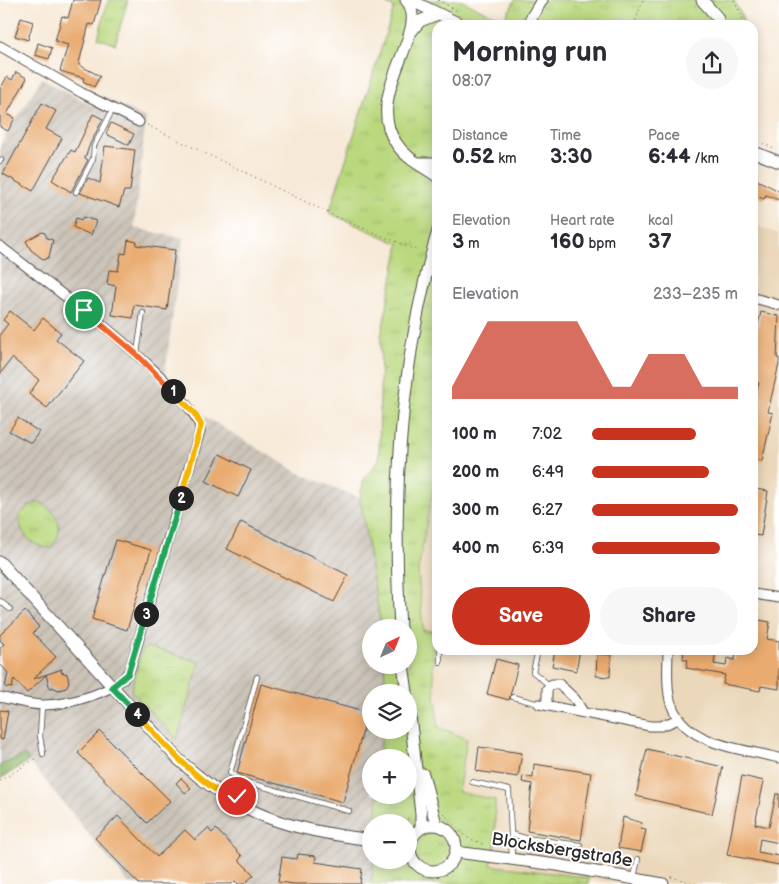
<!DOCTYPE html>
<meta charset="utf-8">
<style>
:root{--surface:#fff;--page:#f7f7f7;--text:#2b2b33;--muted:#7c7c81;--accent:#c8321e}
body{margin:0;font-family:"Balsamiq Sans",sans-serif;background:var(--page);color:var(--text);height:100vh;display:flex;flex-direction:column;font-size:19px;white-space:nowrap}
*{box-sizing:border-box;margin:0}
p{font-size:16px;color:var(--muted)}
.icon{flex:none;width:28px;height:28px;fill:none;stroke:currentColor;stroke-width:2;stroke-linecap:round;stroke-linejoin:round}
.map{position:relative;flex:1;overflow:hidden}
.details{position:absolute;left:432px;top:20px;width:326px;height:635px;display:flex;flex-direction:column;background:var(--surface);border-radius:15px;box-shadow:0 2px 12px #0003}
.details>*{flex:none}
.needle{width:32px;rotate:43deg}
.tools{position:absolute;left:362px;top:619px;display:grid;gap:10px}
.tools a{display:grid;place-items:center;width:55px;height:55px;border-radius:50%;background:var(--surface);box-shadow:0 2px 12px #0003;font-size:25px}
.pin{position:absolute;display:grid;place-items:center;width:42px;height:42px;color:#fff;margin:-21px;border:2px solid #fff;border-radius:50%;box-shadow:0 1px 5px #0007}
.km{position:absolute;width:25px;height:25px;margin:-12px;border-radius:50%;background:#222;color:#fff;font-size:14px;line-height:25px;text-align:center}
.round{display:grid;place-items:center;flex:none;width:52px;height:52px;border-radius:26px;background:var(--page)}
.summary{display:flex;align-items:center;justify-content:space-between;height:85px;padding:0 20px}
h1{font-size:28px;font-weight:700;line-height:38px}
.metrics{display:grid;grid-template-columns:repeat(3,1fr);gap:8px;height:85px;padding:5px 20px}
.metrics div{display:grid;align-content:center}
.metrics b{font-size:21px;font-weight:700}
.metrics small{font-size:14px;font-weight:400}
.metrics p{font-size:14px}
.chart{height:140px;padding:10px 20px}
.chart p{display:flex;justify-content:space-between}
.chart svg{width:100%;height:90px;margin-top:5px;fill:var(--accent);opacity:.7}
.primary-button{display:flex;gap:10px;margin-top:auto;padding:10px 20px}
.primary-button a{flex:1;height:58px;border-radius:30px;background:var(--accent);color:#fff;font-size:20px;font-weight:700;line-height:58px;text-align:center}
.primary-button a+a{background:var(--page);color:var(--text)}
ul{padding:0 20px;list-style:none;font-size:16px}
li{display:grid;grid-template-columns:80px 60px 1fr;align-items:center;height:38px}
li i{height:12px;border-radius:6px;background:var(--accent)}
.map>svg:first-child{display:block}
.built{fill:#ebd8ba}
.industrial{fill:url(#industrial-furrows)}
.grass{fill:url(#grass-tufts);stroke:#728254}
.forest{fill:url(#forest-firs);stroke:#5f724c}
.building{fill:#e9ab70}
.lines{fill:none;stroke-linecap:round;stroke-linejoin:round}
.lane-casing{stroke:#4a4845;stroke-width:6}
.street-casing{stroke:#4a4845;stroke-width:11}
.secondary-casing{stroke:#4a4845;stroke-width:13}
.path{stroke:#4a4845;stroke-width:1;stroke-dasharray:1 4;stroke-linecap:butt}
.lane{stroke:#fff;stroke-width:4.5}
.street{stroke:#fff;stroke-width:9}
.secondary{stroke:#fff;stroke-width:11}
.split-1-casing{stroke:#fff;stroke-width:10}
.split-2-casing{stroke:#fff;stroke-width:10}
.split-3-casing{stroke:#fff;stroke-width:10}
.split-4-casing{stroke:#fff;stroke-width:10}
.split-5-casing{stroke:#fff;stroke-width:10}
.split-1{stroke:#f0652b;stroke-width:6}
.split-2{stroke:#f5b400;stroke-width:6}
.split-3{stroke:#22a559;stroke-width:6}
.split-4{stroke:#22a559;stroke-width:6}
.split-5{stroke:#f5b400;stroke-width:6}
.labels{text-anchor:middle;dominant-baseline:central;stroke-width:4;stroke-linejoin:round;paint-order:stroke}
.street-label{font-size:18px;fill:#2b2b2b;stroke:#fff}
</style>
<div class="map">
<svg width="779" height="884" viewBox="0 0 779 884">
<defs>
<pattern id="industrial-furrows" width="10" height="10" patternUnits="userSpaceOnUse" patternTransform="scale(1.25)"><rect width="10" height="10" fill="#cbc3b8"/><path d="M-1 1l2-2M0 10L10 0M9 11l2-2" fill="none" stroke="#aea89e"/></pattern>
<pattern id="grass-tufts" width="24" height="20" patternUnits="userSpaceOnUse" patternTransform="scale(1.25)"><rect width="24" height="20" fill="#bad87e"/><path d="M3 7l-1-3M5 7V3M7 7l1-3M15 17l-1-3M17 17v-4M19 17l1-3" fill="none" stroke="#a0ba6d"/></pattern>
<pattern id="forest-firs" width="22" height="20" patternUnits="userSpaceOnUse" patternTransform="scale(1.25)"><rect width="22" height="20" fill="#93b86d"/><path d="M5 1l3.5 6h-7zM16 11l3.5 6h-7z" fill="#78965a"/></pattern>
</defs>
<rect width="100%" height="100%" fill="#fff"/>
<filter id="ink" filterUnits="userSpaceOnUse"><feTurbulence type="fractalNoise" baseFrequency=".02" numOctaves="2"/><feDisplacementMap in="SourceGraphic" scale="10" xChannelSelector="R" yChannelSelector="G"/><feConvolveMatrix kernelMatrix="1 2 1 2 8 2 1 2 1" color-interpolation-filters="sRGB"/></filter>
<filter id="wash" filterUnits="userSpaceOnUse"><feTurbulence type="fractalNoise" baseFrequency=".0096" numOctaves="4" result="noise"/><feDisplacementMap in="SourceGraphic" scale="20" xChannelSelector="R" yChannelSelector="G"/><feGaussianBlur stdDeviation="1.12" result="paint"/><feColorMatrix in="noise" values="0 0 0 0 0 0 0 0 0 0 0 0 0 0 0 0 0 1.4 0 .05"/><feComposite in="paint" operator="in"/></filter>
<g filter="url(#wash)">
<rect width="100%" height="100%" fill="#f7e9d7"/>
<polygon class="built" points="754,225 779,234 779,884 621,884 491,865 495,845 458,792 467,740 438,727 433,670 433,631 423,630 418,571 437,461 438,650 754,650"/>
<polygon class="industrial" points="42,78 93,106 102,96 146,118 134,228 183,238 165,373 207,418 299,473 360,498 381,627 371,628 371,665 385,665 384,692 371,692 371,730 382,730 380,757 371,758 371,795 378,795 376,822 371,822 371,860 374,860 371,884 129,884 25,756 0,765 0,145"/>
<g class="grass">
<polygon points="108,0 128,0 115,44 98,38"/>
<polygon points="379,0 460,0 504,20 515,0 734,0 743,19 743,25 438,25 438,461 418,571 423,630 433,631 433,670 438,727 467,739 458,792 495,800 495,845 491,865 589,878 588,884 371,884 374,860 409,860 409,822 376,822 378,795 409,795 409,758 380,757 382,730 409,730 409,692 384,692 385,665 409,665 409,628 381,627 360,498 364,479 379,460 381,337 399,244 329,213 394,8"/>
<path d="M39 502C59 512 66 530 51 548 32 548 19 533 19 515L30 505Z"/>
<polygon points="148,647 200,662 177,739 131,691 142,650"/>
</g>
<polygon class="forest" points="25,755 29,761 0,779 0,765"/>
<g id="blocks">
<g class="building">
<polygon points="73,0 101,0 94,25 89,24 79,63 79,65 100,76 94,87 83,81 84,78 60,71 68,45 55,41 62,16 68,18"/>
<polygon points="21,18 33,22 28,40 15,36"/>
<polygon points="38,43 52,48 49,59 35,55"/>
<polygon points="16,72 27,78 7,114 15,118 8,131 0,127 0,89 7,77 12,80"/>
<polygon points="42,103 56,111 46,129 62,138 33,191 3,174"/>
<polygon points="93,114 103,119 90,144 85,158 88,160 71,192 52,180 71,150 75,152"/>
<polygon points="111,123 134,134 129,145 106,134"/>
<polygon points="105,146 135,150 130,191 124,191 119,207 80,193 88,178 100,183"/>
<polygon points="757,180 779,191 779,200 766,195 764,199 754,195"/>
<polygon points="83,217 96,221 91,235 73,227 76,218 82,220"/>
<polygon points="42,232 45,233 47,238 53,240 49,257 44,260 31,250 26,241"/>
<polygon points="128,240 137,242 136,245 175,250 167,310 134,305 133,318 112,315 116,286 107,284 109,270 118,271 121,253 126,254"/>
<polygon points="10,311 34,330 43,318 61,333 56,339 84,361 47,408 29,394 39,380 12,358 0,374 0,334 8,324 3,320"/>
<polygon points="761,312 779,316 777,358 779,358 779,364 768,412 773,413 762,461 754,459 754,401 759,383 754,382 754,340"/>
<polygon points="18,418 39,432 31,443 9,431"/>
<polygon points="220,454 251,470 238,497 206,481"/>
<polygon points="754,489 768,491 761,536 754,535"/>
<polygon points="241,522 348,575 334,602 227,549"/>
<polygon points="116,540 151,550 127,630 92,619"/>
<polygon points="25,611 39,627 33,633 56,657 33,679 62,669 61,672 67,674 69,682 66,688 59,690 52,687 50,689 46,675 27,693 14,679 12,688 5,687 8,673 0,664 0,648 4,644 0,640 0,635"/>
<polygon points="754,619 770,622 767,639 779,641 779,689 761,686 760,691 723,684 725,675 686,668 688,660 683,659 684,650 716,650 714,664 726,666 727,658 735,660 736,650 754,650"/>
<polygon points="555,650 580,650 576,671 552,666"/>
<polygon points="597,654 611,655 610,677 596,676"/>
<polygon points="496,659 518,665 509,700 487,694"/>
<polygon points="261,684 368,713 343,802 237,773"/>
<polygon points="0,710 8,711 3,740 0,739"/>
<polygon points="100,731 170,801 147,823 78,753"/>
<polygon points="479,747 522,753 518,777 476,771"/>
<polygon points="647,749 723,767 712,814 636,796"/>
<polygon points="534,764 591,773 581,840 527,831 532,784 522,782 523,776 533,778"/>
<polygon points="742,776 764,781 755,824 769,827 776,794 779,794 779,843 760,839 758,852 779,856 779,865 727,855"/>
<polygon points="181,778 191,788 185,793 176,783"/>
<polygon points="118,816 157,857 185,830 195,840 208,828 212,833 216,829 242,856 239,860 254,875 244,884 238,884 235,881 232,884 139,884 95,838"/>
<polygon points="623,817 642,823 641,829 646,830 641,852 618,848"/>
<polygon points="298,854 316,856 315,862 362,869 360,884 294,884 278,882 282,857 297,859"/>
</g>
</g>
</g>
<g filter="url(#ink)">
<use href="#blocks" fill-opacity="0" stroke="#4a4845" stroke-width="1"/>
<g class="lines">
<g class="lane-casing">
<g id="lane">
<polyline points="0,161 1,160"/>
<polyline points="76,192 93,159 94,146 113,109"/>
<polyline points="137,353 143,313"/>
<polyline points="0,601 10,609"/>
<polyline points="538,650 533,672 549,685"/>
<polyline points="440,662 440,650"/>
<polyline points="513,697 539,704"/>
<polyline points="42,705 40,736 43,754"/>
<polyline points="243,781 230,773 257,677"/>
<polyline points="472,782 509,790 512,858"/>
<polyline points="235,801 243,781 349,811"/>
<polyline points="511,834 525,838 580,845"/>
<polyline points="634,877 638,859"/>
</g>
</g>
<g class="street-casing">
<g id="street">
<polyline points="0,46 82,93 139,122"/>
<polyline points="0,246 71,301"/>
<polyline points="754,298 779,305"/>
<polyline points="754,594 779,598"/>
<path d="M668 650C668 666 666 685 670 700 682 746 741 748 779 758"/>
<path d="M0 697C13 700 29 705 43 705 67 705 120 692 130 669L200 431C203 407 107 328 84 310"/>
<polyline points="539,704 650,726 661,726 679,719"/>
<polyline points="547,705 547,689 552,684 559,684 575,699 583,712"/>
</g>
</g>
<g class="secondary-casing">
<g id="secondary">
<path d="M406 0C433 30 362 94 396 143 406 159 423 166 438 177"/>
<polyline points="410,0 462,25"/>
<polyline points="702,0 717,17 720,25"/>
<polyline points="527,25 542,0"/>
<polyline points="411,32 420,21 438,14"/>
<polyline points="754,152 779,162"/>
<polyline points="418,163 438,163"/>
<path d="M0 562 178 759C243 818 286 828 371 840"/>
<path d="M400 628C392 496 400 358 438 231"/>
<polyline points="403,665 407,692"/>
<polyline points="409,706 421,814 421,828"/>
<polyline points="423,774 436,824"/>
<circle cx="433" cy="848" r="23"/>
<polyline points="456,852 557,865 663,884"/>
</g>
</g>
<g class="path">
<polyline points="438,0 459,12"/>
<polyline points="734,0 743,19 743,25"/>
<polyline points="471,19 481,25"/>
<polyline points="634,25 643,0"/>
<polyline points="147,125 337,217 416,250"/>
<polyline points="754,139 774,149"/>
<polyline points="0,781 38,757"/>
<polyline points="443,813 466,837 485,845"/>
<polyline points="403,822 411,817"/>
<polyline points="671,877 697,884"/>
</g>
<use href="#lane" class="lane"/>
<use href="#street" class="street"/>
<use href="#secondary" class="secondary"/>
</g>
</g>
<g class="lines" filter="url(#ink)">
<g class="split-1-casing">
<polyline id="split-1" points="84,310 136,354 173,391"/>
</g>
<g class="split-2-casing">
<polyline id="split-2" points="173,391 195,414 201,425 181,498"/>
</g>
<g class="split-3-casing">
<polyline id="split-3" points="146,614 181,498"/>
</g>
<g class="split-4-casing">
<polyline id="split-4" points="137,714 112,687 128,674 146,614"/>
</g>
<g class="split-5-casing">
<path id="split-5" d="M137 714C167 747 195 780 235 802L237 796"/>
</g>
<use href="#split-1" class="split-1"/>
<use href="#split-2" class="split-2"/>
<use href="#split-3" class="split-3"/>
<use href="#split-4" class="split-4"/>
<use href="#split-5" class="split-5"/>
</g>
<g class="labels">
<g class="street-label">
<text transform="translate(562 850) rotate(9)">Blocksbergstraße</text>
</g>
</g>
</svg>
<div class="tools">
<a><svg class="needle" viewBox="-14 -14 28 28"><path d="M0-13l5 13h-10z" fill="#e53935"/><path d="M0 13l5-13h-10z" fill="#7c7c81"/></svg></a>
<a><svg class="icon" aria-label="layers" viewBox="0 0 24 24"><path d="M12 4l9 5-9 5-9-5zM3 14l9 5 9-5"/></svg></a>
<a>+</a>
<a>−</a>
</div>
<div class="pin" style="left:84px;top:310px;background:#1e9e55"><svg class="icon" aria-label="arrive" viewBox="0 0 24 24"><path d="M6 21V4h12l-3 4 3 4H6"/></svg></div>
<div class="pin" style="left:237px;top:796px;background:#d93025"><svg class="icon" aria-label="check" viewBox="0 0 24 24"><path d="M5 12l5 5 9-10"/></svg></div>
<b class="km" style="left:173px;top:391px">1</b>
<b class="km" style="left:181px;top:498px">2</b>
<b class="km" style="left:146px;top:614px">3</b>
<b class="km" style="left:137px;top:714px">4</b>
<section class="details">
<div class="summary"><div><h1>Morning run</h1><p>08:07</p></div><a class="round"><svg class="icon" aria-label="share" viewBox="0 0 24 24"><path d="M12 15V3M7 8l5-5 5 5M5 13v7h14v-7"/></svg></a></div>
<div class="metrics">
<div><p>Distance</p><b>0.52<small> km</small></b></div>
<div><p>Time</p><b>3:30</b></div>
<div><p>Pace</p><b>6:44<small> /km</small></b></div>
</div>
<div class="metrics">
<div><p>Elevation</p><b>3<small> m</small></b></div>
<div><p>Heart rate</p><b>160<small> bpm</small></b></div>
<div><p>kcal</p><b>37</b></div>
</div>
<div class="chart"><p><span>Elevation</span>233–235 m</p>
<svg viewBox="0 0 160 44" preserveAspectRatio="none"><path d="M0 44V38L10 22L20 6L30 6L40 6L50 6L60 6L70 6L80 22L90 38L100 38L110 22L120 22L130 22L140 38L150 38L160 38V44z"/></svg>
</div>
<ul>
<li><b>100 m</b>7:02<i style="width:71%"></i></li>
<li><b>200 m</b>6:49<i style="width:80%"></i></li>
<li><b>300 m</b>6:27<i style="width:100%"></i></li>
<li><b>400 m</b>6:39<i style="width:88%"></i></li>
</ul>
<div class="primary-button"><a>Save</a><a>Share</a></div>
</section>
</div>
